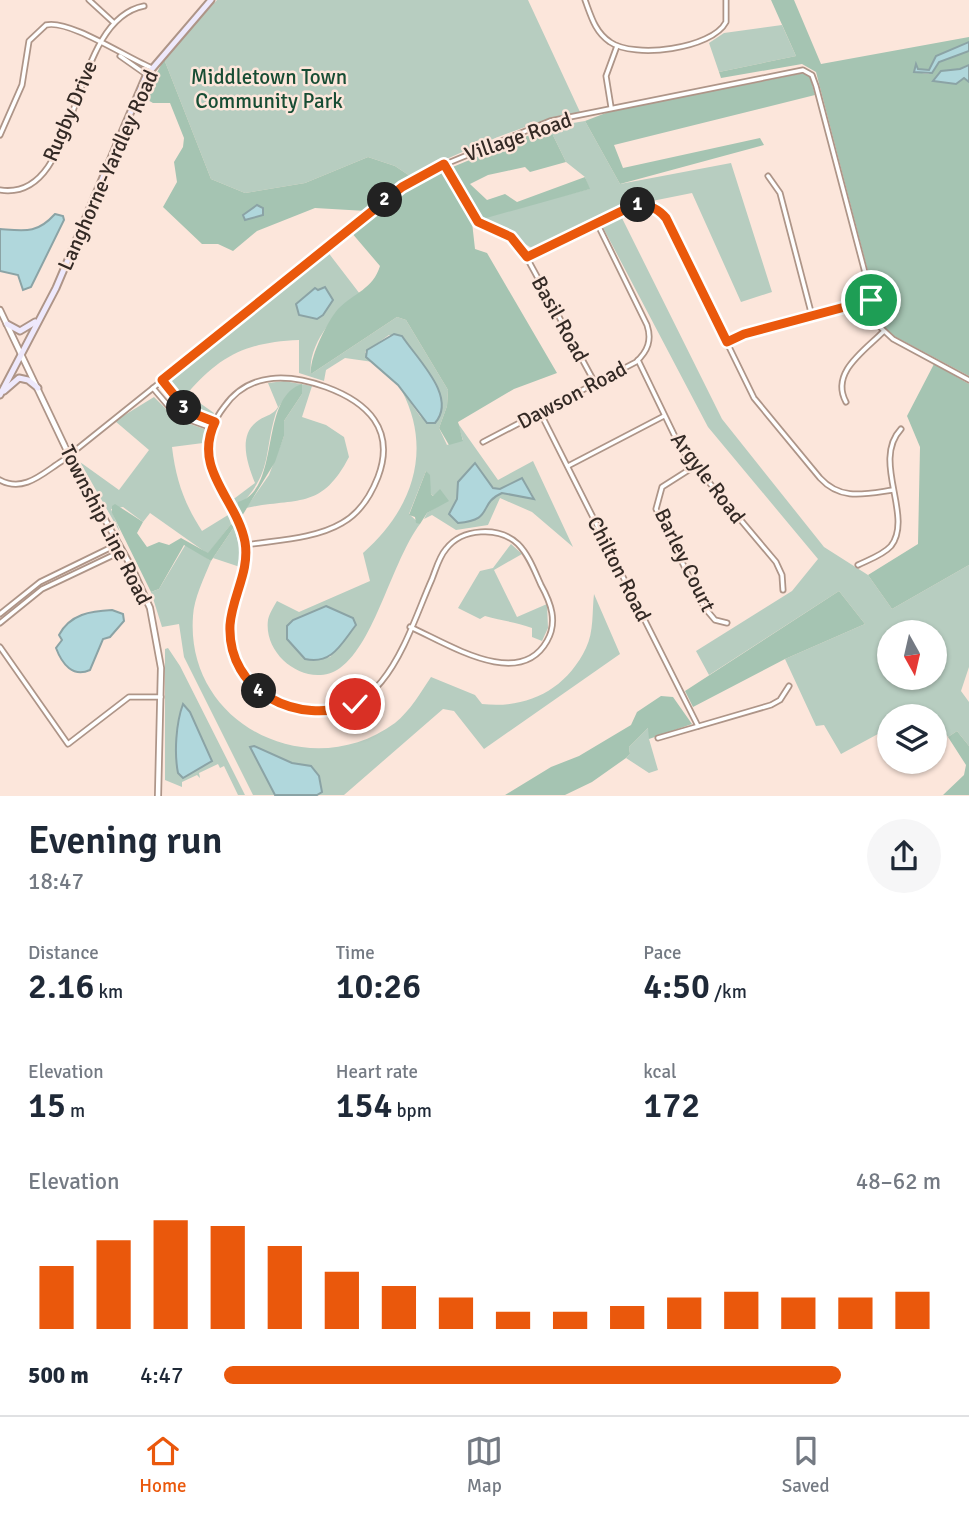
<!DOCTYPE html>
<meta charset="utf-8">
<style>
:root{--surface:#fff;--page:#f6f6f7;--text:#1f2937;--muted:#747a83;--line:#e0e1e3;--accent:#ea580c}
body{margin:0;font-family:Signika,sans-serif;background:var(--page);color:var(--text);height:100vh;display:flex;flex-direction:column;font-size:26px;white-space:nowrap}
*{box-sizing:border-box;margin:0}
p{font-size:23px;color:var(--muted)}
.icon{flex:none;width:38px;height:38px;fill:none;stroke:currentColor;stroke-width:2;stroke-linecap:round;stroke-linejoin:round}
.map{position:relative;height:796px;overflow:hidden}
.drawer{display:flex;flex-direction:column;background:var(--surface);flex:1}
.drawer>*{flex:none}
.needle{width:46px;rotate:172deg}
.buttons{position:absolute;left:877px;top:620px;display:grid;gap:14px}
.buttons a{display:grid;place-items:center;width:70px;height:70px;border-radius:50%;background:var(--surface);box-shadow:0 2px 5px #0004;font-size:35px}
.pin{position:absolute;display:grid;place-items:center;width:60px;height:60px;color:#fff;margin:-30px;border:4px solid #fff;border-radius:50%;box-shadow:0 2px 7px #0007}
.km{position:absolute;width:35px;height:35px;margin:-18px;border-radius:50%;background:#222;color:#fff;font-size:19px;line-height:35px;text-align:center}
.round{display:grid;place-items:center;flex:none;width:74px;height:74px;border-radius:37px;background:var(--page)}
.summary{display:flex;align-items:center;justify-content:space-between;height:119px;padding:0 28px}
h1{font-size:38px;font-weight:600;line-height:52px}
.stats{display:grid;grid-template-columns:repeat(3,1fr);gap:10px;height:119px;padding:7px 28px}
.stats div{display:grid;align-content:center}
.stats b{font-size:35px;font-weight:600}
.stats small{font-size:19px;font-weight:400}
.stats p{font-size:19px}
.chart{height:196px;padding:14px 28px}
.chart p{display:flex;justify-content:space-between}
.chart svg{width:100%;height:126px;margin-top:7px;stroke:var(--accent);stroke-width:6}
ul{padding:0 28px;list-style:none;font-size:23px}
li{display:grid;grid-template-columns:112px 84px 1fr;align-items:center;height:52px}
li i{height:18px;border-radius:9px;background:var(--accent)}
.menu{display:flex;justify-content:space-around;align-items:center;height:98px;border-top:2px solid var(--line);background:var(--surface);font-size:19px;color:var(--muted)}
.menu a{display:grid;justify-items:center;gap:4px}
.menu .selected{color:var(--accent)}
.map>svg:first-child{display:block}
.green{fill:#b7cdc0;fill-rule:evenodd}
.forest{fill:#a5c4b2}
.water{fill:#b0d7dc;stroke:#8ba3a5;stroke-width:2}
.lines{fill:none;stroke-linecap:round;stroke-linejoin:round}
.minor-casing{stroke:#ae9588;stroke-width:7}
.tertiary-casing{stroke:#ae9588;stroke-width:8}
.secondary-casing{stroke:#ae9588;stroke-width:9}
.minor{stroke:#fff;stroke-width:3.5}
.tertiary{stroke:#fff;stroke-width:4.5}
.secondary{stroke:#eee9fc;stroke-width:5}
.route-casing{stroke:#fff;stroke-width:14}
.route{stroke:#ea580c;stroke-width:9}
.labels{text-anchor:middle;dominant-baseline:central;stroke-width:5;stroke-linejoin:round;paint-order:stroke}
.park-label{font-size:21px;fill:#174d34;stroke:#fce6db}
.street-label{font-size:21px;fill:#342a25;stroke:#fce6db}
</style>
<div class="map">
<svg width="969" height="796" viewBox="0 0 969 796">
<rect width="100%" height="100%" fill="#fce6db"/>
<g class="green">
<path d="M217 0H528L580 112C521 124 465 150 410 176L395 166 368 157 305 183 245 193 211 179 164 59Z"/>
<polygon points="782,25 796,56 719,72 709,43 724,33"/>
<path d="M585 121 620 184 731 163 772 292 741 302 692 193 617 208 722 419 824 547 868 575 892 609 969 565V667L961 691 969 702V746L957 731 948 737 926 708 912 716H889V728L841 754 824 725 816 726 785 659 865 624 839 591 709 675 696 651 792 591 818 559 708 427 598 218 533 249 483 217 589 189 585 177 566 162 549 127ZM889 632H934V677H889Z"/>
<path d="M327 251 360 294C337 310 307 344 311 374L397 317 406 320 448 390 447 406 439 428 447 445 463 440 457 422 498 480 533 461 573 547 532 512 500 498 488 525 456 530 432 515 424 519 427 513 443 503 431 494 426 471 409 514 420 524C392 561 375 643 340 668 309 690 263 657 268 620 269 614 274 606 277 601L299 612 370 581 363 553C412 510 433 451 402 391L420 416 430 424 435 423C458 398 417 359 402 336L389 335 365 352 373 362 345 358 326 370 324 381 299 373V340C248 342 220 355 187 394L214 413 211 419 187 408 169 383 194 358ZM490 485 496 489 531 492 534 498 502 493C478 504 495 520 458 523L449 514 457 499ZM326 606 356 626 330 657 308 660 290 622Z"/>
<path d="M284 381 312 386 302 417 326 425 344 437 349 457C321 511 297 497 246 508L269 475 284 436V421L302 394 290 392C285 399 277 407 275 416 264 454 272 474 239 506L240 515 231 501 255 483C247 463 237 434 259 420 267 415 273 415 278 407L268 383Z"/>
<path d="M154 397 176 419 207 430 203 443 172 447C176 480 184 503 202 531L228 515 231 524 208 554 150 513 143 522 123 507 111 509 121 534 80 462 119 490 149 450 115 421Z"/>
<polygon points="234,527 240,548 240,567 213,558"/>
<path d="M186 544 211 561C204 578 194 598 193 616 185 724 309 786 395 723 410 711 421 692 431 677L475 695 482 704C527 709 566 690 586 648 594 632 592 611 594 594L620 654 484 749 454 711 443 709 344 795H253L184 657 179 624 162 627 151 592 159 589Z"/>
<path d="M511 544 522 554 494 570 517 617 547 604 548 628 542 641 532 637V628C516 622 502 621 485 616L480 619 458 608 480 571 493 568Z"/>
<polygon points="168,648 180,666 245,795 238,795 224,766 220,768 218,764 199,773 200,778 197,775 182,782 182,787 165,780 165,649"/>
<polygon points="649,727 649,739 658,770 649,773 626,758 630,754 629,747"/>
</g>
<g class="forest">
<polygon points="771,0 794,0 821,64 969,37 969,42 936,56 929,70 917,69 914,72 929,74 939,62 969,51 969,65 960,69 941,71 934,81 956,84 964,78 969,82 969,376 894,336 882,325 816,72 802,64 721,78 719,72 796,56"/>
<polygon points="164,59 211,179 245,193 305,183 368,157 395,166 410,176 366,211 315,208 257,231 233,251 218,244 202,244 163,207 177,182 174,162 183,147 184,138 170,103 153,103 144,98"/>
<polygon points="804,73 810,77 815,95 614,145 623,168 760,138 764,145 620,184 585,121 611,111"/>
<path d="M549 127 566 162 530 172 525 167 488 175 470 184 487 200 505 194 517 202 585 177 590 189 472 222 475 249 487 253 557 373 514 389 458 422 463 441 449 445 439 428 447 406 448 390 406 320 397 317 311 374C309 358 327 322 338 309 354 293 373 289 380 266L351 232 414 183Z"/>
<polygon points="934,364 969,384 969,565 892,609 868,575 918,544 920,447 907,416"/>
<path d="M302 384V394L284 421V436L275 462 242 516 238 513V502C282 490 258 398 302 384Z"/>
<polygon points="426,471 430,475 431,494 433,496 440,489 449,501 427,513 420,524 416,523 415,517 409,515"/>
<polygon points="115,504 143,522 137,533 147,547 159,542 169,545 181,538 208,553 231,524 234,527 211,561 184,545 159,589 151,592 112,513 112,506"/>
<polygon points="839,591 865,624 785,659 693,707 685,691"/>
<polygon points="661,696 673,697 692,724 649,739 648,728 629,747 630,754 626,758 592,782 565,795 505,795 551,767 579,756 631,725 637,712"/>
<polygon points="957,731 969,746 969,795 943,795 964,775 966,765 948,737"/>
</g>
<g class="water">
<polygon points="969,42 969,51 939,62 932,73 914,72 916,64 918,69 929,70 936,56"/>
<polygon points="969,65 969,82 964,78 956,84 933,81 941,71 960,69"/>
<polygon points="257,205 263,208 263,215 245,220 243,215"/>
<path d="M55 214 63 216 64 220 31 287 23 290 18 275 0 271V229C25 231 37 234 55 214Z"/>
<polygon points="325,287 333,300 323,315 317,319 299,315 296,304 315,288 318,290"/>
<path d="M394 334 402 336C417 359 458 397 435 423H427L398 385 366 357 367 350Z"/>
<path d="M475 463 493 488 500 489 522 478 534 499 502 493C477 504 495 520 458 523L449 514 457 499 458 482Z"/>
<path d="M326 606 353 618 356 625C341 644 332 665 305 659L287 639V626L293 620Z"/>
<path d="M112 610 123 614 124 621 110 637 103 639 90 670C73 678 62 664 56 648L62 640 59 635C70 614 91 611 112 610Z"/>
<path d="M183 704 190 712 212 761 183 778 178 773C174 753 176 723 183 704Z"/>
<polygon points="254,746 292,763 311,766 319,776 322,792 317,795 275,795 250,747"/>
</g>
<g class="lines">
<g class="minor-casing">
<g id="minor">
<polyline points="89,0 113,22"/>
<path d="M585 0C591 16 595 32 610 42 634 59 712 49 726 22V0"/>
<polyline points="120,56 147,75"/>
<polyline points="611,107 606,76 617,46"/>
<path d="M0 135 22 85 29 41 46 25C69 19 127 58 152 68"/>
<polyline points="444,164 478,222 508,236 521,247 595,383"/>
<polyline points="768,176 780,193 812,316"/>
<path d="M0 190C83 203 66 21 144 6"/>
<path d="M527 258 630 207C645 203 656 206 666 218L754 398 820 478C841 501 865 494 893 490"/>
<polyline points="727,342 744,334 871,300"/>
<polyline points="638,360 681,449 776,562 782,575 783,590"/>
<polyline points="162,380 187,411 215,422"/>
<polyline points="153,388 176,415 212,428"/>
<path d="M846 402C830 373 864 351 883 332"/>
<polyline points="540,412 698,726"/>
<path d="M483 442 636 362C648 351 652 340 647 325L597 223"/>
<polyline points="568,466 664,416"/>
<polyline points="695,466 662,487 656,509 704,607 715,620 727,623"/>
<path d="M0 480C24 493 43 473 62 461L419 175 550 121 803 70 812 75 816 86 879 326 893 339 969 380"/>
<path d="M245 545C276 540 315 539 342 523 360 513 371 495 378 477 396 429 367 402 326 387 290 374 249 371 224 407 210 425 205 446 211 469 216 491 232 508 241 528 263 580 206 620 246 676 260 696 282 709 307 712 386 722 407 635 432 579 436 569 439 557 446 549 462 528 499 526 518 544 529 555 535 572 541 585 551 603 558 622 547 641 519 691 447 643 410 627"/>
<path d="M858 565C868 560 883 555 891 546 914 516 871 461 901 429"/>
<polyline points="0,614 40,582 118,544"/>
<polyline points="0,623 42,589 122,551"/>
<polyline points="0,647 68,744 129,697 161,697"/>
<polyline points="658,738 771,705 780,700 789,686"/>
</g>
</g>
<g class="tertiary-casing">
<polyline id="tertiary" points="0,310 69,455 132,568 150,608 161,668 158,796"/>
</g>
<g class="secondary-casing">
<g id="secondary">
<polyline points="7,324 20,331 35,322"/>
<polyline points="4,391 19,378 28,380 38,388"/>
<polyline points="0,395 56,288 146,76 211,0"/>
</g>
</g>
<use href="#minor" class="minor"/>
<use href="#tertiary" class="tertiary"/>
<use href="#secondary" class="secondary"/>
</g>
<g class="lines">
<g class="route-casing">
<path id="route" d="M355 704C299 726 227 693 230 625 232 596 250 572 245 542 237 499 192 470 215 422L187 411 162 380 402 187 444 164 478 222 511 237 527 257 630 207C645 203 656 206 666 218L727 342 744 334 871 300"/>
</g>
<use href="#route" class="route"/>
</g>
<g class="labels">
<g class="park-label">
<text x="269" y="77">Middletown Town<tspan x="269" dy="24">Community Park</tspan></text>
</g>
<g class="street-label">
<text transform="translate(70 111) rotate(-67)">Rugby Drive</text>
<text transform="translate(518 137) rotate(-19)">Village Road</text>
<text transform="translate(108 170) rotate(-66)">Langhorne-Yardley Road</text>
<text transform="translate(560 319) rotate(61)">Basil Road</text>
<text transform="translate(572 395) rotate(-28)">Dawson Road</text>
<text transform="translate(708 478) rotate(53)">Argyle Road</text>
<text transform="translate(106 525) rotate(63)">Township Line Road</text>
<text transform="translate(685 560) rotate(64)">Barley Court</text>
<text transform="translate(619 569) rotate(63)">Chilton Road</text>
</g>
</g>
</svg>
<div class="buttons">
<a><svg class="needle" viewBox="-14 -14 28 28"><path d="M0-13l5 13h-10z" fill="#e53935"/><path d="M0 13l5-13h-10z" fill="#747a83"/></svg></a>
<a><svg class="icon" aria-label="layers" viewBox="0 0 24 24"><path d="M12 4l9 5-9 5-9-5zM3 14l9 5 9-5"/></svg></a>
</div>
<div class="pin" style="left:871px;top:300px;background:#1e9e55"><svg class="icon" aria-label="arrive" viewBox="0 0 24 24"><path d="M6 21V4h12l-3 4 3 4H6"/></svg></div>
<div class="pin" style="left:355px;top:704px;background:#d93025"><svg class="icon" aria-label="check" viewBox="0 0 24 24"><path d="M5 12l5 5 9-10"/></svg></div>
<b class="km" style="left:638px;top:205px">1</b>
<b class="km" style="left:385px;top:200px">2</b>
<b class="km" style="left:184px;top:408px">3</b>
<b class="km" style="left:259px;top:691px">4</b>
</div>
<section class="drawer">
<div class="summary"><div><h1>Evening run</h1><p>18:47</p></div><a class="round"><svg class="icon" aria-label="share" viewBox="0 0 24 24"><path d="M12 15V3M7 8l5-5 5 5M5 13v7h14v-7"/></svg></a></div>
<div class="stats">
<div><p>Distance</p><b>2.16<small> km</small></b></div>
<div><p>Time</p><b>10:26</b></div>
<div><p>Pace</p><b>4:50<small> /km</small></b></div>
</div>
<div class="stats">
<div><p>Elevation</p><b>15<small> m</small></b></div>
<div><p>Heart rate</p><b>154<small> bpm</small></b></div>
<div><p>kcal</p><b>172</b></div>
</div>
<div class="chart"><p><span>Elevation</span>48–62 m</p>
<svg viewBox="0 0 160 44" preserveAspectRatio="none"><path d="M5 44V22M15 44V13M25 44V6M35 44V8M45 44V15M55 44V24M65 44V29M75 44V33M85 44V38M95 44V38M105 44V36M115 44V33M125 44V31M135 44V33M145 44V33M155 44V31"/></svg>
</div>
<ul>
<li><b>500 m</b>4:47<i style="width:86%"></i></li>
</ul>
</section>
<nav class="menu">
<a class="selected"><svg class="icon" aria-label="home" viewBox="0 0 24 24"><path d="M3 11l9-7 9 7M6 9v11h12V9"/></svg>Home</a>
<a><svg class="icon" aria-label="map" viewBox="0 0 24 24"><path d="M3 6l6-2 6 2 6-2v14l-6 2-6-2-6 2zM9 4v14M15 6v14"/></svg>Map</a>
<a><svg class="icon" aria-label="saved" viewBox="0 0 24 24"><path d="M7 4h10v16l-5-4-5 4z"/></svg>Saved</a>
</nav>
